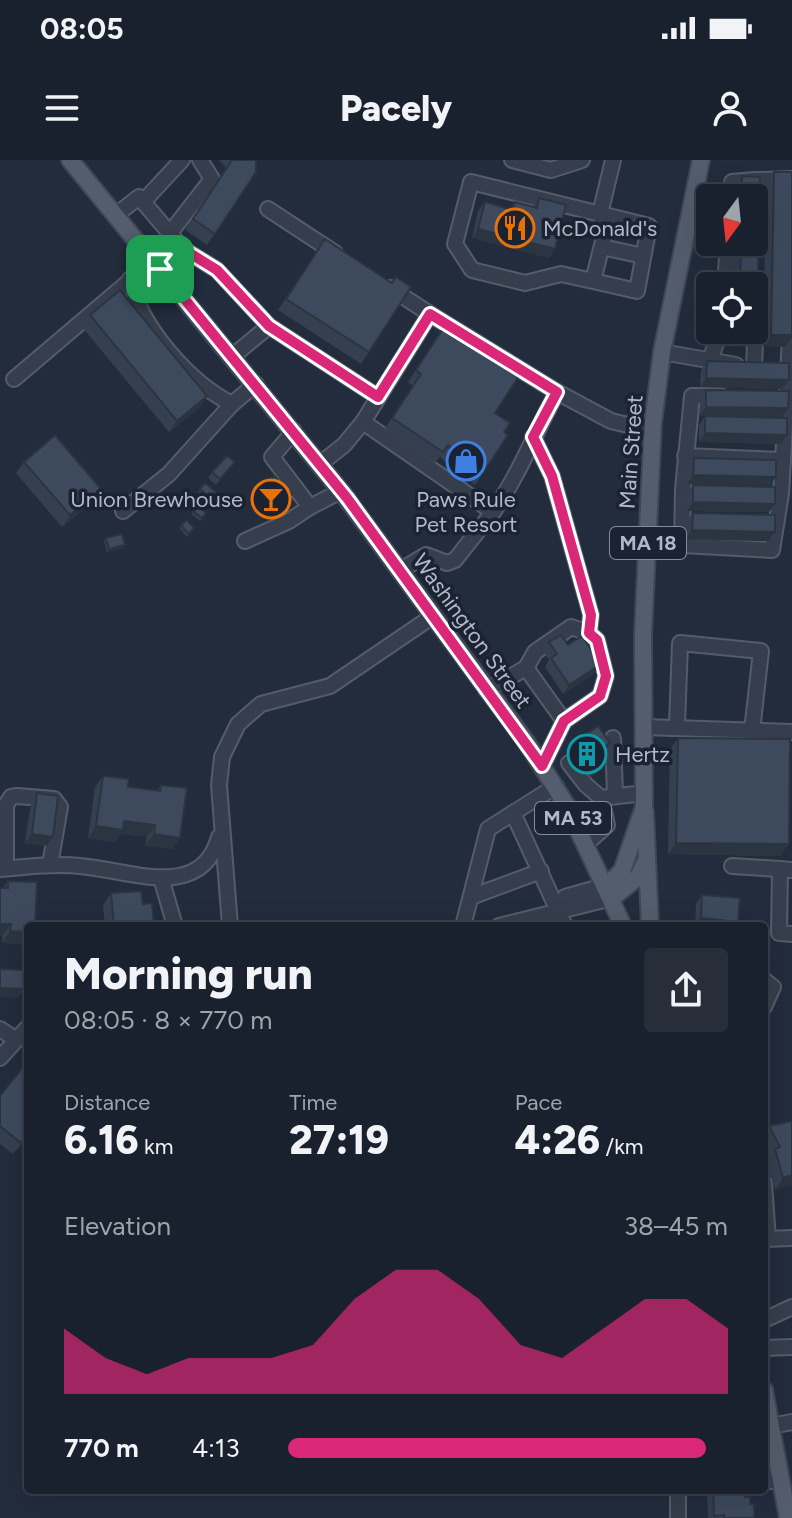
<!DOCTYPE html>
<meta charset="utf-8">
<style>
:root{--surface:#1a212e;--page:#272e3a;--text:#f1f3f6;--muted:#9fa3aa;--line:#383e4a;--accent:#db2777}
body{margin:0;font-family:Figtree,sans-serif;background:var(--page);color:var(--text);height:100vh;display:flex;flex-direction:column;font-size:30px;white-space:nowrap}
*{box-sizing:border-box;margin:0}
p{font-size:26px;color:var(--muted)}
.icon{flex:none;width:44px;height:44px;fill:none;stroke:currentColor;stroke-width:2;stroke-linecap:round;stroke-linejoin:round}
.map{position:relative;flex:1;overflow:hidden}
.panel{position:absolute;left:24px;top:762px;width:744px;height:572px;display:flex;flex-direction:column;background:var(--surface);border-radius:8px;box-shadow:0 8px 32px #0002,0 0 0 2px var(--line)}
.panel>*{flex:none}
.needle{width:52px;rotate:195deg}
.fabs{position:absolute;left:696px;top:24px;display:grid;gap:16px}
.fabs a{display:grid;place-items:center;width:72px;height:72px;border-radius:8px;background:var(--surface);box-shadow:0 8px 32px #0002,0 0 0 2px var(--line);font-size:40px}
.pin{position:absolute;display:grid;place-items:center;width:68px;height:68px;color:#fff;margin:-34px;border-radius:16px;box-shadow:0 4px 12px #0006}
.round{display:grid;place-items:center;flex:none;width:84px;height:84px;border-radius:8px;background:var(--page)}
.head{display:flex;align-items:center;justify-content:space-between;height:136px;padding:0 40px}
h1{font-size:44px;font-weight:800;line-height:60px}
.stats{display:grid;grid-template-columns:repeat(3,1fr);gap:12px;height:136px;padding:8px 40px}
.stats div{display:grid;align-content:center}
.stats b{font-size:40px;font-weight:800}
.stats small{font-size:22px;font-weight:400}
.stats p{font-size:22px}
.chart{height:224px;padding:16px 40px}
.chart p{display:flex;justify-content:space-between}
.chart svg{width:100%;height:144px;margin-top:8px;fill:var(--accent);opacity:.7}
ul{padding:0 40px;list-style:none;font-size:26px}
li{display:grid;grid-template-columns:128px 96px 1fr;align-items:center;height:60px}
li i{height:20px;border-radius:10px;background:var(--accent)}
.status{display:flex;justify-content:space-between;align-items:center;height:56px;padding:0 40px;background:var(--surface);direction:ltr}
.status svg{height:22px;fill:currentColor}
header{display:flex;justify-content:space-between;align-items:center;height:104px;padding:0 40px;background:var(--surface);font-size:36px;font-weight:800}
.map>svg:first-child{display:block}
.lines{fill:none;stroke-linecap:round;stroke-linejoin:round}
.minor-casing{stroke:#545c6b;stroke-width:18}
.major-casing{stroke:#3f4756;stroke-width:20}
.minor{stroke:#363e4d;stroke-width:14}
.major{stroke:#545d6d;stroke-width:16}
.wall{fill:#344050}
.shaded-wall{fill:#2b3441}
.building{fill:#3d4a5d;stroke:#2b3441;stroke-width:2}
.route-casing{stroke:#fff;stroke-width:16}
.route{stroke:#db2777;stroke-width:10}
.labels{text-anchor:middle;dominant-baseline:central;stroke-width:7;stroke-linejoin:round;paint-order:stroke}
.shield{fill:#1b2332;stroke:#848c9c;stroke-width:2}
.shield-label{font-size:20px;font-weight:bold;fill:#b1b9c9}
.poi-label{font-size:22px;fill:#b1b9c9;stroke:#1b2332;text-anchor:start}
.street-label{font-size:22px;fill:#b1b9c9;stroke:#1b2332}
</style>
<div class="status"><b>08:05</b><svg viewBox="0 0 49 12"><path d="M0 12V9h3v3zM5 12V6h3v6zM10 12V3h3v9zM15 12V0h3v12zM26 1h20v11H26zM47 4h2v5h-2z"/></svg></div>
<header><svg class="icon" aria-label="menu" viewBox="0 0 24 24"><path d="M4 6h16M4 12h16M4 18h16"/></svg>Pacely<svg class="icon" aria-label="person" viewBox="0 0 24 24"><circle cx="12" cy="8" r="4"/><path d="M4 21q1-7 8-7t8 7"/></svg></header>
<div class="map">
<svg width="792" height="1358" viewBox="0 0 792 1358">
<rect width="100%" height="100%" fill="#222c3d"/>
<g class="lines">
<g class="minor-casing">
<g id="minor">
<polyline points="512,0 551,10 582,0"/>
<polyline points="731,38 732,22 755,20"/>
<polyline points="758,38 758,20 792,19"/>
<polyline points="143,42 182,0"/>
<polyline points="268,49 335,93"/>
<polyline points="116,55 139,37 183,89"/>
<polyline points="170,73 212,19 200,0"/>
<polyline points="602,87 643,96"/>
<polyline points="160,109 183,89 217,110 269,166"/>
<path d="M130 119C139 166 190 223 232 244"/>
<polyline points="593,121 637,131 649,66 471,22 455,84 472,110 525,123 561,114 593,121 606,69 600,54 613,0"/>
<polyline points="725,126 728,82"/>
<polyline points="390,128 430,154"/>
<polyline points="662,192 736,205"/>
<polyline points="233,196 269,166 378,237"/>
<polyline points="710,200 721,170"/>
<polyline points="754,207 756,159"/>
<polyline points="14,219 153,101"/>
<polyline points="721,236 692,236 683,329 682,385 772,390 781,334 791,161"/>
<polyline points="363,262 430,154 557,232"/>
<polyline points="294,271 272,297 310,347 341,331"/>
<polyline points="533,277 552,316 591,455 589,473"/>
<polyline points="685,296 783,300"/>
<path d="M320 304 344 285 363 262 493 352C519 315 535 273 557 232L611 261 653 271"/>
<polyline points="123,351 169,314 232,244 256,224"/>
<polyline points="245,381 289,361 310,347"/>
<polyline points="401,410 426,395 447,403 455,400 493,352"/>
<polyline points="526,508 535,492 571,467 589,473 597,480 606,516 600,536 564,561"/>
<polyline points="486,530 526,508 564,561 542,606"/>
<polyline points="677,566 680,483 761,491 752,571"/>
<polyline points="644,567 792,572"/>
<polyline points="613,578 615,634"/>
<polyline points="569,603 586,625 601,638"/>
<polyline points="556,626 513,653 565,766"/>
<polyline points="586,684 607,665 601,638 644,633"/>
<polyline points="732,706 780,709"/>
<polyline points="6,708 6,645 11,637 17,636 54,639 60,647 50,705"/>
<path d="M0 709C27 707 54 703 80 706 129 710 201 742 219 677"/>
<polyline points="792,710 780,709 779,773 792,774"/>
<polyline points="161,718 175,766"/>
<polyline points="471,737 541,711"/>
<polyline points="559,749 565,737 607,725"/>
<polyline points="230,766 219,625 222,597 238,564 261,544 330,526 433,456"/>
<polyline points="463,766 488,669 513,653"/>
<polyline points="499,766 612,738"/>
<polyline points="764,820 773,827 764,847"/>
<polyline points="0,869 15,879"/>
<polyline points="0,898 28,867"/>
<polyline points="764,1023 768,1079"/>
<polyline points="764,1079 792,1078"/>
<polyline points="764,1160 792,1147"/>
<polyline points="764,1188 792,1187"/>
<polyline points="771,1266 792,1262"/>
<polyline points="764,1321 781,1321"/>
<polyline points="678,1358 678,1330"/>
</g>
</g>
<g class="major-casing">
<g id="major">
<polyline points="70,0 341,331 527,583 567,646 623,766"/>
<polyline points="645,652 650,766"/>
<polyline points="607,725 622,711 644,647 643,474 653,262 662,192 701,0"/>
<polyline points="612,738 638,717 647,699"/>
<polyline points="764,1230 788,1358"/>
</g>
</g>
<use href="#minor" class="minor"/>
<use href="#major" class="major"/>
</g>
<g class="wall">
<polygon points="219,0 256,0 256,12 207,85 185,70 226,8"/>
<polygon points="774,12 785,187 763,186 766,24"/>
<polygon points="742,16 760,17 757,174 749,185 731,185 731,170 754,170 754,126 732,126 733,82 754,82 754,38 734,38 734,28"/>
<polygon points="539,38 549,98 472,78 478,51 485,42 511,49 515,42 533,47"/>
<polygon points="325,79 392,123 411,127 361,204 278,150"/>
<polygon points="90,155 207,236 199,248 169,272 82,167"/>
<polygon points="436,179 495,253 504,272 508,275 475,325 440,297 435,303 384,270 413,226 408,222"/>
<polygon points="707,201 789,220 782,229 700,227 701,210"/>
<polygon points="706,230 782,257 700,256 700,239"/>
<polygon points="705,256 781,284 699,282 699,265"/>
<polygon points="694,298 770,326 687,324 687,307"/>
<polygon points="24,302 101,329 93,341 62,367 16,313"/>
<polygon points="235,302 216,325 208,318 212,312"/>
<polygon points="205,323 217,333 209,343 198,332"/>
<polygon points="693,325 769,352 687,351 687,334"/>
<polygon points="258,331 288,340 272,356 262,350 254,337"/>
<polygon points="198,345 206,353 200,361 191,354"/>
<polygon points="693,353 768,381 686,379 686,362"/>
<polygon points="181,365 192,372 187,377 179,368"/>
<polygon points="106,378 125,385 123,388 107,392 104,381"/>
<polygon points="549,482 568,485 601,504 595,513 563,534 545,507 549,500 543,491"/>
<polygon points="678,578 789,684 780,696 668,694 670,589"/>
<polygon points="575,582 606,589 598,594 605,604 601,610 590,617 570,588"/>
<polygon points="103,616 128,627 157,631 161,625 180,678 172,689 145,686 147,677 121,674 115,682 88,678 95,627"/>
<polygon points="37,633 46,686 25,683 31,642"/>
<polygon points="8,721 28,766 28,782 27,784 2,783 2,776 0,776 0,728 3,728"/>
<polygon points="111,733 154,766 105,766 103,745"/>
<polygon points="702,735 735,766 695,766 696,744"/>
<polygon points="28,901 28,976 13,994 0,984 0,936"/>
<polygon points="792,961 792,1025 775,1030 766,1000 770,995 764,983 764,974 769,966"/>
<polygon points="707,1330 745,1330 745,1337 750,1344 754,1358 708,1358"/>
</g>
<g class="shaded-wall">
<polygon points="478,69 555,89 549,98 472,78"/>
<polygon points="739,173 757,174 749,185 731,185"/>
<polygon points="771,175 792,175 792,177 785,187 763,186"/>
<polygon points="706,218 789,220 782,229 700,227"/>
<polygon points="207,236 199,248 169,272 177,261"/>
<polygon points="706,247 788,248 782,257 700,256"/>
<polygon points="705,273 787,275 781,284 699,282"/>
<polygon points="693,315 776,317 770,326 687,324"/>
<polygon points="101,329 93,341 62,367 70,355"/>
<polygon points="693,342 775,344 769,352 687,351"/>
<polygon points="692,370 775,372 768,381 686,379"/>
<polygon points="125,385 123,388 107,392 109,389"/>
<polygon points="601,504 595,513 563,534 569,525"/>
<polygon points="610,583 606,589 593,598 597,592"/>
<polygon points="605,604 601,610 590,617 594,611"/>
<polygon points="124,661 155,665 147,677 121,674 115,682 88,678 96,666"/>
<polygon points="32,674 53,677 46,686 25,683"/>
<polygon points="154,674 180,678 172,689 145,686"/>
<polygon points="676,683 789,684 780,696 668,694"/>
<polygon points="701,758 738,762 735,766 695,766"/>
<polygon points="0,764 11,764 2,776 0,776"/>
<polygon points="10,771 28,772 28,782 27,784 2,783"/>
<polygon points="0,828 24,829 18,838 0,837"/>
<polygon points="792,1015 792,1025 775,1030 783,1018"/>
</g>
<g class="building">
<polygon points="232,0 256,0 256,12 215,74 193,59"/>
<polygon points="774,12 792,12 792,175 771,175"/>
<polygon points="742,16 760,17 757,174 739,173 739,170 754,170 754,126 740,126 741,82 754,82 754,38 742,38"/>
<polygon points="539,38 566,45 555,89 478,69 485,42 513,50 515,42 537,48"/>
<polygon points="325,79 392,123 396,117 411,127 369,192 286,139"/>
<polygon points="120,130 207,236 177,261 90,155"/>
<polygon points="444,167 519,216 495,253 510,263 504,272 508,275 483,313 448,285 443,292 392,258 421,214 416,210"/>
<polygon points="707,201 789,203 789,220 706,218"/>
<polygon points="706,230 789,231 788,248 706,247"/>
<polygon points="705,256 787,258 787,275 705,273"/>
<polygon points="55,275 101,329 70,355 24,302"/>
<polygon points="227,296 235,302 220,319 212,312"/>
<polygon points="694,298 776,300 776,317 693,315"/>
<polygon points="274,316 292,334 276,350 266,344 258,331"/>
<polygon points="205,323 217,333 212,340 200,329"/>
<polygon points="693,325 775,327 775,344 693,342"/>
<polygon points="198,345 206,353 202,358 193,351"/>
<polygon points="693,353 775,355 775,372 692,370"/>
<polygon points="187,360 194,368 189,374 181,365"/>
<polygon points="122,374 125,385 109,389 106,378"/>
<polygon points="561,475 568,485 582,476 601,504 569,525 551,498 557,494 549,482"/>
<polygon points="598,566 610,583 597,592 605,604 594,611 575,582"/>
<polygon points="678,578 790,579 789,684 676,683"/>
<polygon points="103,616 129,619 128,627 160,631 161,625 187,628 180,678 154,674 155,665 124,661 123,670 96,666"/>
<polygon points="37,633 58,636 53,677 32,674"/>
<polygon points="8,721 37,722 35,766 28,766 28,772 10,771 11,764 0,764 0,728 8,728"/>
<polygon points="141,731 143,744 152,743 154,766 114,766 111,733"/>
<polygon points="702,735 740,738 738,762 701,758"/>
<polygon points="0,809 24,810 24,829 0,828"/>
<polygon points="28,901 28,974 21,983 0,966 0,936"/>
<polygon points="792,961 792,1015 783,1018 775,989 780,987 769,966"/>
<polygon points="713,1330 745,1330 745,1337 750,1337 750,1344 754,1344 754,1358 724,1358 724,1355 714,1356"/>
</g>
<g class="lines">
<g class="route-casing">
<polygon id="route" points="183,89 217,110 269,166 378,237 430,154 557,232 533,277 552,316 591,455 589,473 597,480 606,516 600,536 564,561 542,606 347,338 160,109"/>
</g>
<use href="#route" class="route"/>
</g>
<defs>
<g id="restaurant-ring" transform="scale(2)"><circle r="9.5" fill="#1b2332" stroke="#e8710a" stroke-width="1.5"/><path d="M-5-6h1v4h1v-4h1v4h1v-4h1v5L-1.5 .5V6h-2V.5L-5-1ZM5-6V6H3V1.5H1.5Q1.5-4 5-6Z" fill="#e8710a"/></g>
<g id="shop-ring" transform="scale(2)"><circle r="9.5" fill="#1b2332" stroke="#3f7fe0" stroke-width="1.5"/><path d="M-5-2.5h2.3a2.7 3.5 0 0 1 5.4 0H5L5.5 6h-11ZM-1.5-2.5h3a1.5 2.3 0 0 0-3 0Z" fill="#3f7fe0"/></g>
<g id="bar-ring" transform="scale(2)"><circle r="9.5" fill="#1b2332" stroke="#e8710a" stroke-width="1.5"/><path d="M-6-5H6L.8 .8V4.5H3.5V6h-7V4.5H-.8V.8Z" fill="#e8710a"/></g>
<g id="building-ring" transform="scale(2)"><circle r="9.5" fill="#1b2332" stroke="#0f9aa8" stroke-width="1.5"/><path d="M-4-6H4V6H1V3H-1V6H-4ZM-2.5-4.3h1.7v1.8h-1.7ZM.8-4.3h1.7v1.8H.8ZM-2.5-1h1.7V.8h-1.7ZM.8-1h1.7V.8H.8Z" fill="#0f9aa8"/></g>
</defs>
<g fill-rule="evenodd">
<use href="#restaurant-ring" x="515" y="68"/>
<use href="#shop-ring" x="466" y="301"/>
<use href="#bar-ring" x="271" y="339"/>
<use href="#building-ring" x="587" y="594"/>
</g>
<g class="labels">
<g class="shield">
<rect x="610" y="367" width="76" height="32" rx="6"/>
<rect x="535" y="642" width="76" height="32" rx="6"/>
</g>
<g class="shield-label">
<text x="648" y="383">MA 18</text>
<text x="573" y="658">MA 53</text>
</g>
<g class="poi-label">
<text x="543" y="68">McDonald's</text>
<text x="243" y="339" text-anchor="end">Union Brewhouse</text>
<text x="466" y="339" text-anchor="middle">Paws Rule<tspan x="466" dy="25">Pet Resort</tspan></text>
<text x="615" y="594">Hertz</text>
</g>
<g class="street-label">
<text transform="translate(631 292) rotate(-86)">Main Street</text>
<text transform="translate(472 471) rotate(54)">Washington Street</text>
</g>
</g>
</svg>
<div class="fabs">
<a><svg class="needle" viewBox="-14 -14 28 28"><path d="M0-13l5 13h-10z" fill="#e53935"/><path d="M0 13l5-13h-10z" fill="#9fa3aa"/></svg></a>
<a><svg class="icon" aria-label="locate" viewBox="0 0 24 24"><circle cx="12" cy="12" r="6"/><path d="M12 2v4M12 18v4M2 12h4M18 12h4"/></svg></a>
</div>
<div class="pin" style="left:160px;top:109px;background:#1e9e55"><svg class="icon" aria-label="arrive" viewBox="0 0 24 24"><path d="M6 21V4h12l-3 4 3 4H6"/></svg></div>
<section class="panel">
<div class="head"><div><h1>Morning run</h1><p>08:05 · 8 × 770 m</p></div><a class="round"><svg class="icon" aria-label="share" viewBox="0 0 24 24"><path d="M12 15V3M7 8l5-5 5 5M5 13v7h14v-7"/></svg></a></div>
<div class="stats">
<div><p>Distance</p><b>6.16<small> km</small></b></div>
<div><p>Time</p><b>27:19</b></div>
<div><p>Pace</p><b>4:26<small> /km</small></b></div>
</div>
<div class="chart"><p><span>Elevation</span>38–45 m</p>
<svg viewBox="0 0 160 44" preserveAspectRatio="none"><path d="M0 44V24L10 33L20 38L30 33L40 33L50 33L60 29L70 15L80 6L90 6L100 15L110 29L120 33L130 24L140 15L150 15L160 24V44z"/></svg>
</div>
<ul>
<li><b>770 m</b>4:13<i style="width:95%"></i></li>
</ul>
</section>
</div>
